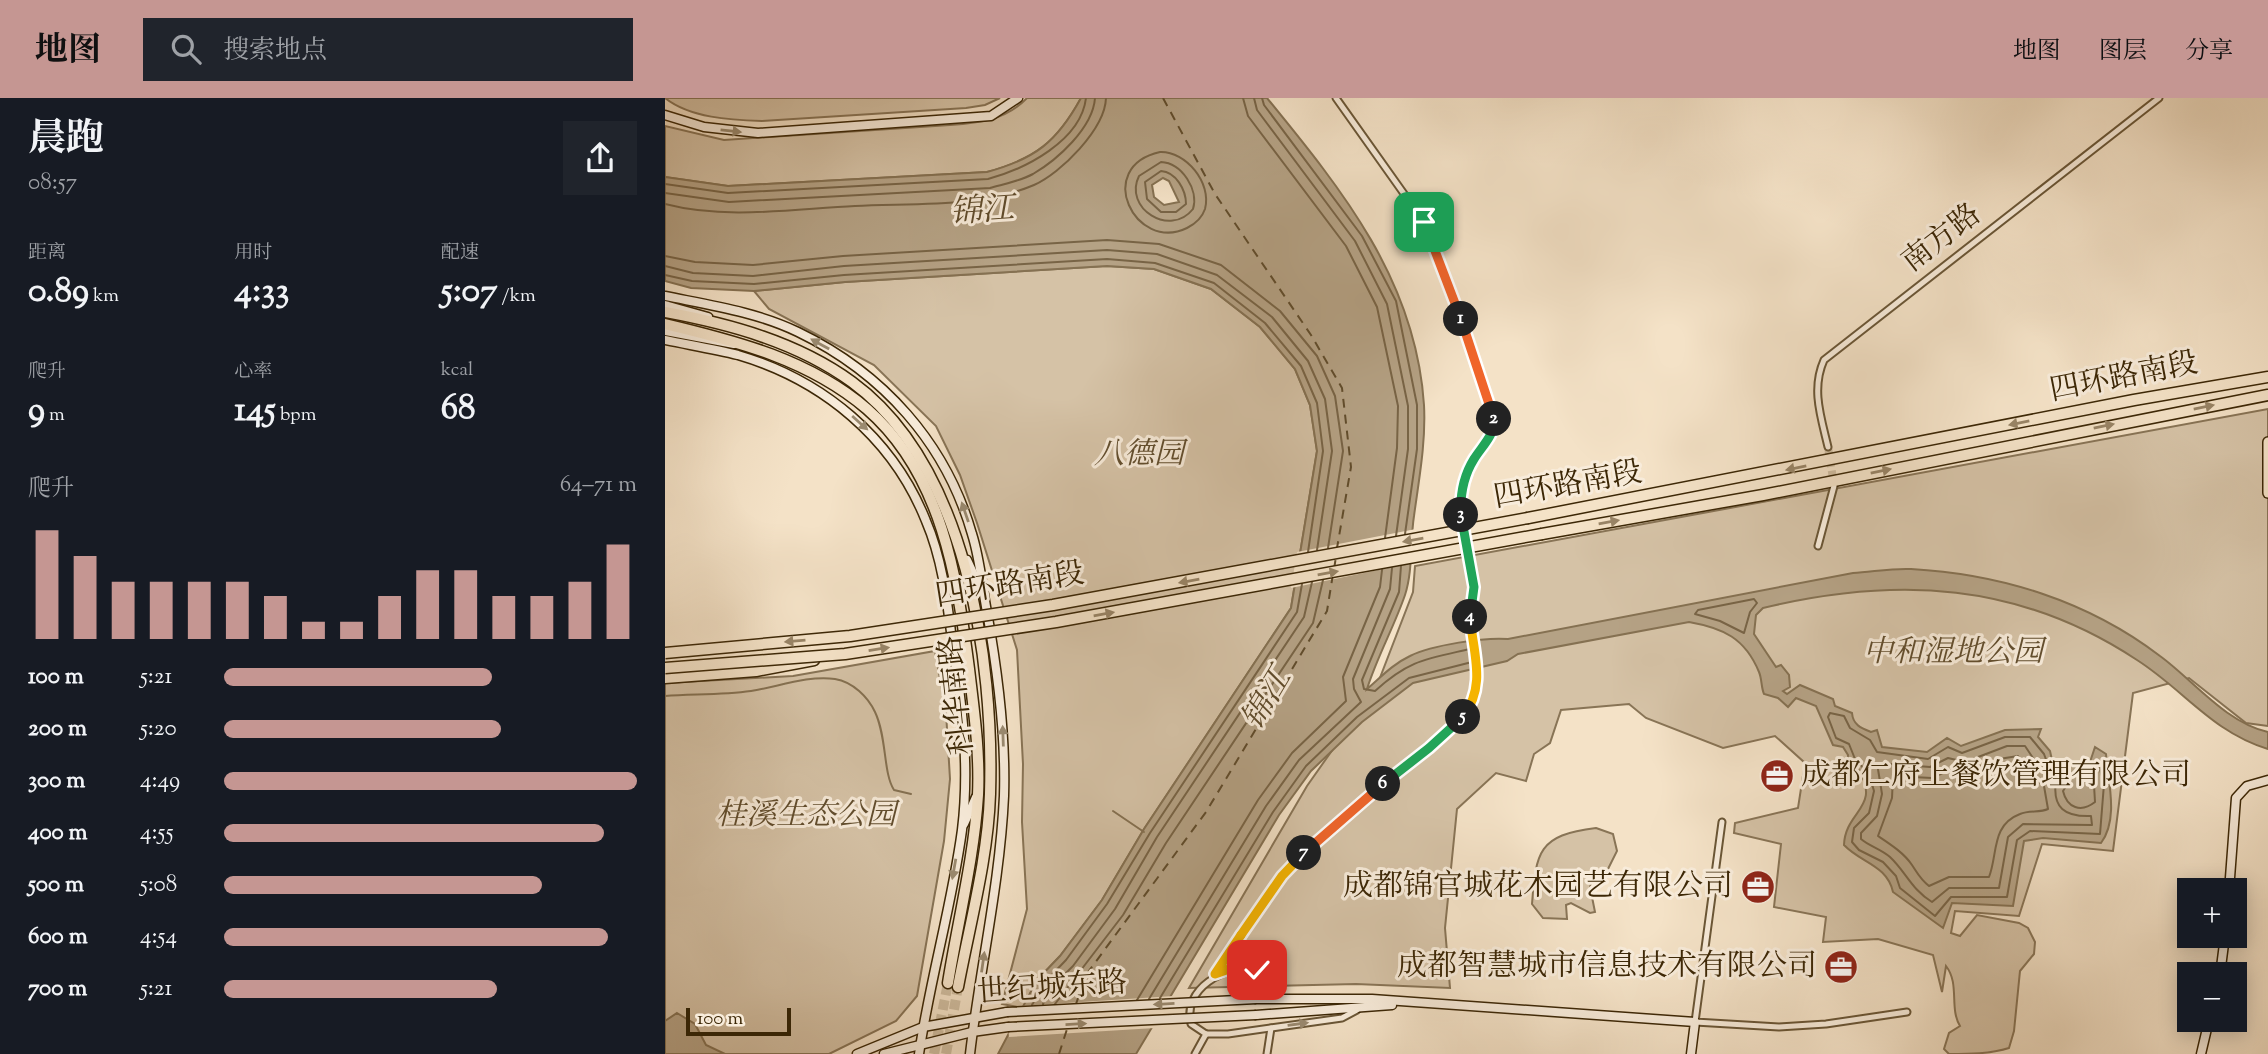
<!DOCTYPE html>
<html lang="zh">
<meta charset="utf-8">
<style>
:root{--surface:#171b24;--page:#20242c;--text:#f1f3f6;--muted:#9ea1a6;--accent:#c59692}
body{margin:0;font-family:"Sorts Mill Goudy","Noto Serif SC",serif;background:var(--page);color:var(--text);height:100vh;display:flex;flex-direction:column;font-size:26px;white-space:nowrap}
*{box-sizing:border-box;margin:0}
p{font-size:23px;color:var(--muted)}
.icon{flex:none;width:38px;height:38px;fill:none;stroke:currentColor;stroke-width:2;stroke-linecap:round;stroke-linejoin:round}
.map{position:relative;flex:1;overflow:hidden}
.drawer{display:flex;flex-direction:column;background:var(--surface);width:665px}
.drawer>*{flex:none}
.buttons{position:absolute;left:1512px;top:780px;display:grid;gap:14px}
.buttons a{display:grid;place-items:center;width:70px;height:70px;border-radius:0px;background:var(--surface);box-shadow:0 4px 18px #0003;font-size:35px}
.scale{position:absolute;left:21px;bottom:18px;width:105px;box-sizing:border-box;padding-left:7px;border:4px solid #3c2706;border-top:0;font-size:19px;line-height:24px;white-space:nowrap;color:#3c2706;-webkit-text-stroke:5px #f8ecdb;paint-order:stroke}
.pin{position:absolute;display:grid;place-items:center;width:60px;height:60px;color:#fff;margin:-30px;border-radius:14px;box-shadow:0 4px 10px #0006}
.km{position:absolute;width:35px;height:35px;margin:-18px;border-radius:50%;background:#222;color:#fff;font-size:19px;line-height:35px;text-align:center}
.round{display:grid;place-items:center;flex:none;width:74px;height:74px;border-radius:0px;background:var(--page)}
.headline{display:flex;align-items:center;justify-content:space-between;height:119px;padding:0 28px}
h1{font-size:38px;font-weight:700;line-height:52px}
.stats{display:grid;grid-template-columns:repeat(3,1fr);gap:10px;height:119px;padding:7px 28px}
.stats div{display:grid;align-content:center}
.stats b{font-size:35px;font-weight:700}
.stats small{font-size:19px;font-weight:400}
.stats p{font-size:19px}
.chart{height:196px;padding:14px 28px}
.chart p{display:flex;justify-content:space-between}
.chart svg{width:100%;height:126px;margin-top:7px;stroke:var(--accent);stroke-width:6}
ul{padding:0 28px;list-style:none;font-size:23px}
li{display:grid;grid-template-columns:112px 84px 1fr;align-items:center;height:52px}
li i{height:18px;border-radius:9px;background:var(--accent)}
header{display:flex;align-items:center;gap:42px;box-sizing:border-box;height:98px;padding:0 35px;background:var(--accent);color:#111}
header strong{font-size:33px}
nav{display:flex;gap:38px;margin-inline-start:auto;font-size:24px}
.search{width:490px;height:63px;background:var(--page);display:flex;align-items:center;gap:18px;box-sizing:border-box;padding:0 24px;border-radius:0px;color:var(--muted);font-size:26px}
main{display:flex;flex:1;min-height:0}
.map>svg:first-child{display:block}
.green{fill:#d5c2a6;stroke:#887456;stroke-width:2}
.water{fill:#b5a285;stroke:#857152;stroke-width:2;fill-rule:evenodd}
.pier{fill:#f4e2c7}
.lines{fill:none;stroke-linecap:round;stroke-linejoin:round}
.shore{stroke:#786446;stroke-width:2}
.stream{stroke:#857152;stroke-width:2}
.ferry{stroke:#604c2c;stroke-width:2;stroke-dasharray:9 7;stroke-linecap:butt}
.secondary-tunnel{stroke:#cfbda0;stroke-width:8;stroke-dasharray:8 4;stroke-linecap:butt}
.highway-tunnel{stroke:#cfbda0;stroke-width:10;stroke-dasharray:10 5;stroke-linecap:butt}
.street-casing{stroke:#6a5636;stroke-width:9}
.secondary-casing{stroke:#3c2706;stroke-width:11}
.primary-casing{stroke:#3c2706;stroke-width:12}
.highway-casing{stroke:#3c2706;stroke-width:13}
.street{stroke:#f8ecdb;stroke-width:5}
.secondary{stroke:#f8ecdb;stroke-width:8}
.primary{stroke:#f4e2c7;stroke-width:9}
.highway{stroke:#f4e2c7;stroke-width:10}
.secondary-bridge-casing{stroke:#3c2706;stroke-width:11;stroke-linecap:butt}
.highway-bridge-casing{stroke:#3c2706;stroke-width:13;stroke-linecap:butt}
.secondary-bridge{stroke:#f8ecdb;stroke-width:8}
.highway-bridge{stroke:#f4e2c7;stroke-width:10}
.oneway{fill:#9a8a70}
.oneway2{fill:#988466}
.split-1-casing{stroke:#fff;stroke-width:14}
.split-2-casing{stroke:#fff;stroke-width:14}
.split-3-casing{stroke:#fff;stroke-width:14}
.split-4-casing{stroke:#fff;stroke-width:14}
.split-5-casing{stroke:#fff;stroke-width:14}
.split-6-casing{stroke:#fff;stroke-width:14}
.split-7-casing{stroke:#fff;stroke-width:14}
.split-8-casing{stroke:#fff;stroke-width:14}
.split-9-casing{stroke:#fff;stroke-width:14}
.split-1{stroke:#f0652b;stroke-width:9}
.split-2{stroke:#f0652b;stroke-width:9}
.split-3{stroke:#22a559;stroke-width:9}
.split-4{stroke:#22a559;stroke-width:9}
.split-5{stroke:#f5b400;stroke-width:9}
.split-6{stroke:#22a559;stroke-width:9}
.split-7{stroke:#f0652b;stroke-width:9}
.split-8{stroke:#f5b400;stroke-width:9}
.split-9{stroke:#f5b400;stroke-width:9}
.labels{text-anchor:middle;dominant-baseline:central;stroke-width:6;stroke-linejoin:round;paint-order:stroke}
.street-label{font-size:30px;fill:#3c2706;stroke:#f8ecdb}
.park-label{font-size:30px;font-style:italic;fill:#624e2e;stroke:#f8ecdb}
.poi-label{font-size:30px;fill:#3c2706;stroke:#f8ecdb;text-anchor:end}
.water-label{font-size:32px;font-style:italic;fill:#604c2c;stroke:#f8ecdb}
</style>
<header>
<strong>地图</strong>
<div class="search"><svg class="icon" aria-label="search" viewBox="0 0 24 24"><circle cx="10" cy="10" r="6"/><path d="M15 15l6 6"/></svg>搜索地点</div>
<nav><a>地图</a><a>图层</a><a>分享</a></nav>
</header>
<main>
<section class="drawer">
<div class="headline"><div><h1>晨跑</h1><p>08:57</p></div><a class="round"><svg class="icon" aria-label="share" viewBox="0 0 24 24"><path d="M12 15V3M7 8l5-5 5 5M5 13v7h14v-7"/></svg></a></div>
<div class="stats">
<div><p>距离</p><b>0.89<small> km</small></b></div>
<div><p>用时</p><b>4:33</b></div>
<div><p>配速</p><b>5:07<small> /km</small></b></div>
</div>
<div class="stats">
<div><p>爬升</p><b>9<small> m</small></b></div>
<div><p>心率</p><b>145<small> bpm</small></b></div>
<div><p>kcal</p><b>68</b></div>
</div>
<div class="chart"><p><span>爬升</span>64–71 m</p>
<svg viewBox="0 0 160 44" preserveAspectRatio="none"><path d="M5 44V6M15 44V15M25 44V24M35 44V24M45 44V24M55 44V24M65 44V29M75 44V38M85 44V38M95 44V29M105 44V20M115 44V20M125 44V29M135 44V29M145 44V24M155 44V11"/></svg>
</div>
<ul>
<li><b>100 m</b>5:21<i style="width:65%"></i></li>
<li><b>200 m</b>5:20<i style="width:67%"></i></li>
<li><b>300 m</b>4:49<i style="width:100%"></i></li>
<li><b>400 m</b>4:55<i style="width:92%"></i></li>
<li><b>500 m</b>5:08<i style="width:77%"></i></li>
<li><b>600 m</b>4:54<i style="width:93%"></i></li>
<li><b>700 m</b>5:21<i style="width:66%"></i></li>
</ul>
</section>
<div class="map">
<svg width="1603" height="956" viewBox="0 0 1603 956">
<rect width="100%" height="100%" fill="#f4e2c7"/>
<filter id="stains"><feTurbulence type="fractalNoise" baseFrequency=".00286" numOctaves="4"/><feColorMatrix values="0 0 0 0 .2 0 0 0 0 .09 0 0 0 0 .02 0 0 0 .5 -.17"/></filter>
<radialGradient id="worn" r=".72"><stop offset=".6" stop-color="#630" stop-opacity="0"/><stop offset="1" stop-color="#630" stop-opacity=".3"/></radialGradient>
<g class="green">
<path d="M0 0H335L320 7 301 10 97 23C66 22 25 20 0 0Z"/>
<path d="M362 0H416C392 44 370 61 322 74L63 88 0 79V28L59 42 285 27C314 25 341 22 362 0Z"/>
<polygon points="442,168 489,171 546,191 595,229 630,271 645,307 652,353 626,510 479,731 437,802 395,858 372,882 358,910 337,906 362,811 357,724 358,666 352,552 312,425 295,377 271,328 209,267 104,211 89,193 180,184"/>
<path d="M1603 311V628L1581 625 1524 580 1468 595 1448 753 1377 746 1354 818 1290 813 1286 835 1295 838 1312 817 1354 825 1363 830 1370 844 1369 856 1355 873 1349 933 1344 950C1325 956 1304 956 1284 956L1279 951 1284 935 1295 928C1284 910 1295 886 1281 868L1277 894 1268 857 1213 841 1158 844 1161 819 1109 809 1116 746 1069 735 1070 725 1133 710 1140 665 1110 638 1058 650 981 620 964 606 896 612 885 645 869 656 861 683 831 675 792 711 780 830 785 890 691 886 524 890 642 688 711 590 748 494 750 468Z"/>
<polygon points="270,553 281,614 285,681 279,743 252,898 231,923 164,956 0,956 0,585 128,578"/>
<path d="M931 730 948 736 952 753 941 775 927 783 925 789 930 814 925 815 906 805 901 807 902 821 878 820 867 806C871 754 873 737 931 730Z"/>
</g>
<g class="water">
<path d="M416 0H602C678 93 751 183 759 307 761 344 754 381 749 418 745 443 748 473 740 497 729 529 712 559 702 591 716 579 728 566 745 558 767 547 820 539 843 541L1188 475C1207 474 1227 470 1246 471 1336 476 1423 503 1495 558 1528 582 1561 625 1603 634V651C1547 634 1519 592 1472 562 1354 484 1232 478 1098 510L1091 517 1089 536 1111 569 1116 567 1124 577 1125 589 1118 593 1122 596 1135 587 1168 601 1170 608 1187 615C1188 627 1196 630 1206 634L1212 632 1217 649 1262 654 1282 640 1296 648 1340 632 1376 631 1373 639 1385 653 1387 662 1401 669 1425 664 1430 649 1441 656C1443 683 1454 721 1436 745L1378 740 1359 743 1348 808 1287 805 1278 830 1228 794C1222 767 1196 765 1179 747 1180 712 1218 710 1192 669L1182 667 1183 657 1178 649 1168 647 1151 608 1131 600 1123 609 1113 600 1099 596C1096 589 1097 581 1094 574 1080 540 1058 530 1024 524L853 556 842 563 748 585 697 624 646 673 614 717 471 956H333L372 882 395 858 437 802 479 731 626 510 652 353 645 307 630 271 595 229 546 191 489 171 442 168 180 184 89 193 26 190 0 183V79L63 88 322 74C370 61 392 44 416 0ZM498 80 504 83 514 104 499 107 489 99 487 87Z"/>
<polygon points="12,915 30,926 41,947 60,956 0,956 0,923"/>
</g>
<g class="pier">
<polygon points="751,431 747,465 626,490 632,454"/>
<polygon points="508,898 490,930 344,939 343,929 355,908"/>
</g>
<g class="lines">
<g class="shore">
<polyline points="578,0 583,18 681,148 712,209 733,308 732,350 720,440"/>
<polyline points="589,0 592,12 690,143 722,206 743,308 743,351 731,438"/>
<polyline points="597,0 599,7 697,138 731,203 752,307 752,351 740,436"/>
<path d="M495 54C521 53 547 85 540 111 537 120 530 126 522 130 470 155 428 69 495 54Z"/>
<path d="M496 64C517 65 534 92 528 111 505 140 458 110 474 78Z"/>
<path d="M496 73C511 74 521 92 521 106L511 114H496L482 101 480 84Z"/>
<path d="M0 86 63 95 323 81C360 71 416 43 421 0"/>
<path d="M0 95 64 104 325 90C339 86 355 83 368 76 392 62 428 30 430 0"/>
<path d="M0 106C61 122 128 111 190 108 248 105 315 110 369 87 396 75 440 31 441 0"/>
<polyline points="0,158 30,164 88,167 178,158 442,142 494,146 556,167 615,213 652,258 670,298 678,353 663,450"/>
<polyline points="0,168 28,175 88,178 179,168 442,152 492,156 552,177 607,219 643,263 660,301 667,353 652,452"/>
<polyline points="0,177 27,183 89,186 179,177 442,161 490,165 549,185 600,225 636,268 652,305 658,353 643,454"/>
<path d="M736 468 734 494 697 582 699 591 710 593C744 562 761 561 805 551"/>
<polygon points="1089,501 1092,505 1085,514 1079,535 1055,523 1030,516 1033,512"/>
<path d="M1165 615 1179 618 1185 630 1205 642 1212 654 1263 661 1283 649 1297 655 1340 639H1365L1379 656 1383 667 1408 678 1398 693C1402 710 1416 715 1430 704L1429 687 1416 677 1434 668 1439 686 1435 736 1365 733 1352 742 1342 799H1286L1270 818 1235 790 1231 778 1218 764 1194 752 1187 744 1189 730 1204 715 1209 693 1204 676 1190 661 1184 646 1171 640 1163 619Z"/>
<path d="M1342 648H1360L1376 672 1391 683C1387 710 1400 719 1426 718L1427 727 1358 726 1343 739 1334 790H1284L1267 804C1247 792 1241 774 1225 759 1216 751 1204 748 1196 741V735L1212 718 1217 696 1212 665 1265 669 1283 660 1300 664Z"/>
<path d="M1353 658 1368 680 1379 688 1383 711C1375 715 1364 712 1355 716 1326 727 1333 756 1324 779H1284L1264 788C1255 781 1253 776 1247 767 1239 755 1225 746 1213 738L1227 700 1228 678 1267 680 1284 672 1302 674 1334 661Z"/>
<polyline points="495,900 608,714 641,668 692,619 744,580 807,564"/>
<polyline points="484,901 601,708 634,662 696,604 689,591 688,581 725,491 727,470"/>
<polyline points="472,902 593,702 627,655 681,603 678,579 715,489 717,472"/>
<polyline points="378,906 385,891 408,868 450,811 492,739 639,519 647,484"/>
<polyline points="390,906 458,817 501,745 648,525 658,482"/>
<polyline points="367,907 378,886 401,862 442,806 485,735 632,514 637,486"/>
</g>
<g class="stream">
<path d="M0 598C28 596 57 597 86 593 112 589 143 577 170 581 188 584 203 599 210 614 222 639 218 675 229 692L246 696"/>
<polyline points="448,713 479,734"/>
</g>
<g class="ferry">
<polyline points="498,0 550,96 646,237 677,290 686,369 672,450"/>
<polyline points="669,471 671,459"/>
<polyline points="411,906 421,877 541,714 662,513 668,476"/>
<polyline points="394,956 403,928"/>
</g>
<polyline class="secondary-tunnel" points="1163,349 1169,387"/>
<g class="highway-tunnel">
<polyline points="269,956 283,885"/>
<polyline points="281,956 293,889"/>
</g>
<g class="street-casing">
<g id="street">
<path d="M1163 349C1156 319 1146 291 1159 262L1494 0"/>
<polyline points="1153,448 1169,388"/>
<polyline points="1057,724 1030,924 1114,929 1161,926 1242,914"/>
<polyline points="550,876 617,778 655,739 793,625 811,595 813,574 805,521 809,489 798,431 796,400 803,374 827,334 828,315 773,155 759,124 671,0"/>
<polyline points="541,936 563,936 677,920 692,912"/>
<path d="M541 936 526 926C517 891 560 866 591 872L604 890 607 901"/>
<polyline points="530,956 541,936"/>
<polyline points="602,956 606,930"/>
</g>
</g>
<g class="secondary-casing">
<g id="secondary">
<polyline points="0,17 39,29 93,35 326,18 353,0"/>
<path d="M0 198C44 207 92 214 133 234 218 275 281 345 307 436 315 461 317 488 322 514 333 575 341 636 339 698 335 785 315 870 305 956"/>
<polyline points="0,207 43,219"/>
<polyline points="0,233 69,246"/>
<path d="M0 242C24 247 49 251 73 257 158 282 228 340 261 423 277 460 282 502 287 542 297 605 305 667 297 732 287 807 265 881 254 956"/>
<polyline points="302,462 314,488"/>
<polyline points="299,726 311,699"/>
<polyline points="1564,793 1571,700 1582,688 1603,682"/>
<polyline points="1555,877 1560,838"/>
<polyline points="591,901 707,901 1030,924 1026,956"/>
<polyline points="591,917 727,907"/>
<polyline points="192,956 258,929 342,914"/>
<polyline points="219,956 307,934 343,929"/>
<polyline points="1536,956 1544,922"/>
</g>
</g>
<g class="primary-casing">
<polyline id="primary" points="1603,344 1603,395"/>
</g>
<g class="highway-casing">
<g id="highway">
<path d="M0 214C65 226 132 244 187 284 302 368 329 562 325 696 323 760 305 825 293 889"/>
<path d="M0 226C72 243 145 262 202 311 277 376 292 479 304 571 309 613 315 655 313 697 309 760 293 823 283 885"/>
<polyline points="863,420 1469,302 1603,279"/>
<polyline points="877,436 1098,397 1603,297"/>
<polyline points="0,580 91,573 149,562"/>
</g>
</g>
<use href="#street" class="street"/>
<use href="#secondary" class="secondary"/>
<use href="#primary" class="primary"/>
<use href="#highway" class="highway"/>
<g class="secondary-bridge-casing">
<g id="secondary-bridge">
<polyline points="342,914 591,901"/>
<polyline points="343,929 591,917"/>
</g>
</g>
<g class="highway-bridge-casing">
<g id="highway-bridge">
<polyline points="0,555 185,538 388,507 863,420"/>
<polyline points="0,570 180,556 391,524 877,436"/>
</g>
</g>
<use href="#secondary-bridge" class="secondary-bridge"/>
<use href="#highway-bridge" class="highway-bridge"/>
</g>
<defs><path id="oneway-solid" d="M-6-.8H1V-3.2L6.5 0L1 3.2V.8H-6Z" transform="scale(1.75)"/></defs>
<g class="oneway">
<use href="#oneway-solid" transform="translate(66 33) rotate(6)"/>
<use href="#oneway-solid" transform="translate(155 246) rotate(-151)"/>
<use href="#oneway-solid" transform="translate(195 325) rotate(42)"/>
<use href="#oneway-solid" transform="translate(300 414) rotate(-109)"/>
<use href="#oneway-solid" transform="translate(338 638) rotate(-92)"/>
<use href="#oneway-solid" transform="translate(289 771) rotate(100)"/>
<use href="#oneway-solid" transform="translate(318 864) rotate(-82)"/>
<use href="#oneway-solid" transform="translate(499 906) rotate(177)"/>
<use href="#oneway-solid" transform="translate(411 926) rotate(-3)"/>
<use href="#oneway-solid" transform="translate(633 926) rotate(-8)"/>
</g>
<g class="oneway2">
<use href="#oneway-solid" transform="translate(1539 309) rotate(-11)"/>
<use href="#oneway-solid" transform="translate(1354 325) rotate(169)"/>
<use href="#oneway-solid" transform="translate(1439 328) rotate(-11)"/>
<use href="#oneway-solid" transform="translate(1131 370) rotate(169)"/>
<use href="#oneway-solid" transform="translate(1216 373) rotate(-11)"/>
<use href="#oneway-solid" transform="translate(944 424) rotate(-10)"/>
<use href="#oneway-solid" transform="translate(748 442) rotate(170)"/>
<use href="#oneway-solid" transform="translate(663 475) rotate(-10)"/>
<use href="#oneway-solid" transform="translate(524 483) rotate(170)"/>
<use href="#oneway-solid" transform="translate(439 516) rotate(-10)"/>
<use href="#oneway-solid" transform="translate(130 543) rotate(175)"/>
<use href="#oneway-solid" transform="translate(214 551) rotate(-9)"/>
</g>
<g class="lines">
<g class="split-1-casing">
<polyline id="split-1" points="759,124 796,221"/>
</g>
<g class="split-2-casing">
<polyline id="split-2" points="796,221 829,321"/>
</g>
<g class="split-3-casing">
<path id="split-3" d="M796 417C795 398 799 377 809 361 817 348 830 337 829 321"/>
</g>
<g class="split-4-casing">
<polyline id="split-4" points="796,417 809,489 805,519"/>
</g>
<g class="split-5-casing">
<path id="split-5" d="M798 619C822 587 808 555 805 519"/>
</g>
<g class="split-6-casing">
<polyline id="split-6" points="718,686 764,650 798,619"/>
</g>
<g class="split-7-casing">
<polyline id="split-7" points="639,755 718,686"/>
</g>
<g class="split-8-casing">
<polyline id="split-8" points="576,837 617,778 639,755"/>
</g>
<g class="split-9-casing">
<polyline id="split-9" points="576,837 550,876 567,870 592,872"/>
</g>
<use href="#split-1" class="split-1"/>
<use href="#split-2" class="split-2"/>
<use href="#split-3" class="split-3"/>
<use href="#split-4" class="split-4"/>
<use href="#split-5" class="split-5"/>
<use href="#split-6" class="split-6"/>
<use href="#split-7" class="split-7"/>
<use href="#split-8" class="split-8"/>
<use href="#split-9" class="split-9"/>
</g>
<defs>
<g id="office-disc" transform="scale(1.75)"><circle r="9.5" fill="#8f2418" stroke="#f8ecdb"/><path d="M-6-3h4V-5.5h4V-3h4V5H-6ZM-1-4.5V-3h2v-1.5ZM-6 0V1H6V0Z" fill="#fff"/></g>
</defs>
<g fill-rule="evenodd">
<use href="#office-disc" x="1112" y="678"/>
<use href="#office-disc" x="1093" y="789"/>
<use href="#office-disc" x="1176" y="869"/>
</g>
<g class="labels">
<g class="street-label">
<text transform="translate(1277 141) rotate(-38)">南方路</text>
<text transform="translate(1459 280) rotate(-11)">四环路南段</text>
<text transform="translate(903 388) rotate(-10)">四环路南段</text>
<text transform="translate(345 488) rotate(-9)">四环路南段</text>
<text transform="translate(293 597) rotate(-96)">科华南路</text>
<text transform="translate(387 891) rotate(-4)">世纪城东路</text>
</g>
<g class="park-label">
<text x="474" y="357">八德园</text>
<text x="1288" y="555">中和湿地公园</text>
<text x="141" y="718">桂溪生态公园</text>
</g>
<g class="poi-label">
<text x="1136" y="678" text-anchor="start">成都仁府上餐饮管理有限公司</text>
<text x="1068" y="789">成都锦官城花木园艺有限公司</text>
<text x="1152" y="869">成都智慧城市信息技术有限公司</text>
</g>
<g class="water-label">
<text transform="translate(317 114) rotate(-4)">锦江</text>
<text transform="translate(603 602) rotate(-59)">锦江</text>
</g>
</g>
<rect width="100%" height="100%" filter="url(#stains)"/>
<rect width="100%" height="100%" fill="url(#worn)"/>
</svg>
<div class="buttons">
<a>+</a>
<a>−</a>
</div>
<div class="scale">100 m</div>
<div class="pin" style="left:759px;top:124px;background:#1e9e55"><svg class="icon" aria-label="arrive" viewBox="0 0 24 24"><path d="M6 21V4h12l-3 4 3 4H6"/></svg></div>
<div class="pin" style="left:592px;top:872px;background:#d93025"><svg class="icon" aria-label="check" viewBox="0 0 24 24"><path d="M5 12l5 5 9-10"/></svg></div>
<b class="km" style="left:796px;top:221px">1</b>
<b class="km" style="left:829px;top:321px">2</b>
<b class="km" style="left:796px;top:417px">3</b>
<b class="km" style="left:805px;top:519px">4</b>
<b class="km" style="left:798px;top:619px">5</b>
<b class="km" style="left:718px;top:686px">6</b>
<b class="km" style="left:639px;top:755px">7</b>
</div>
</main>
